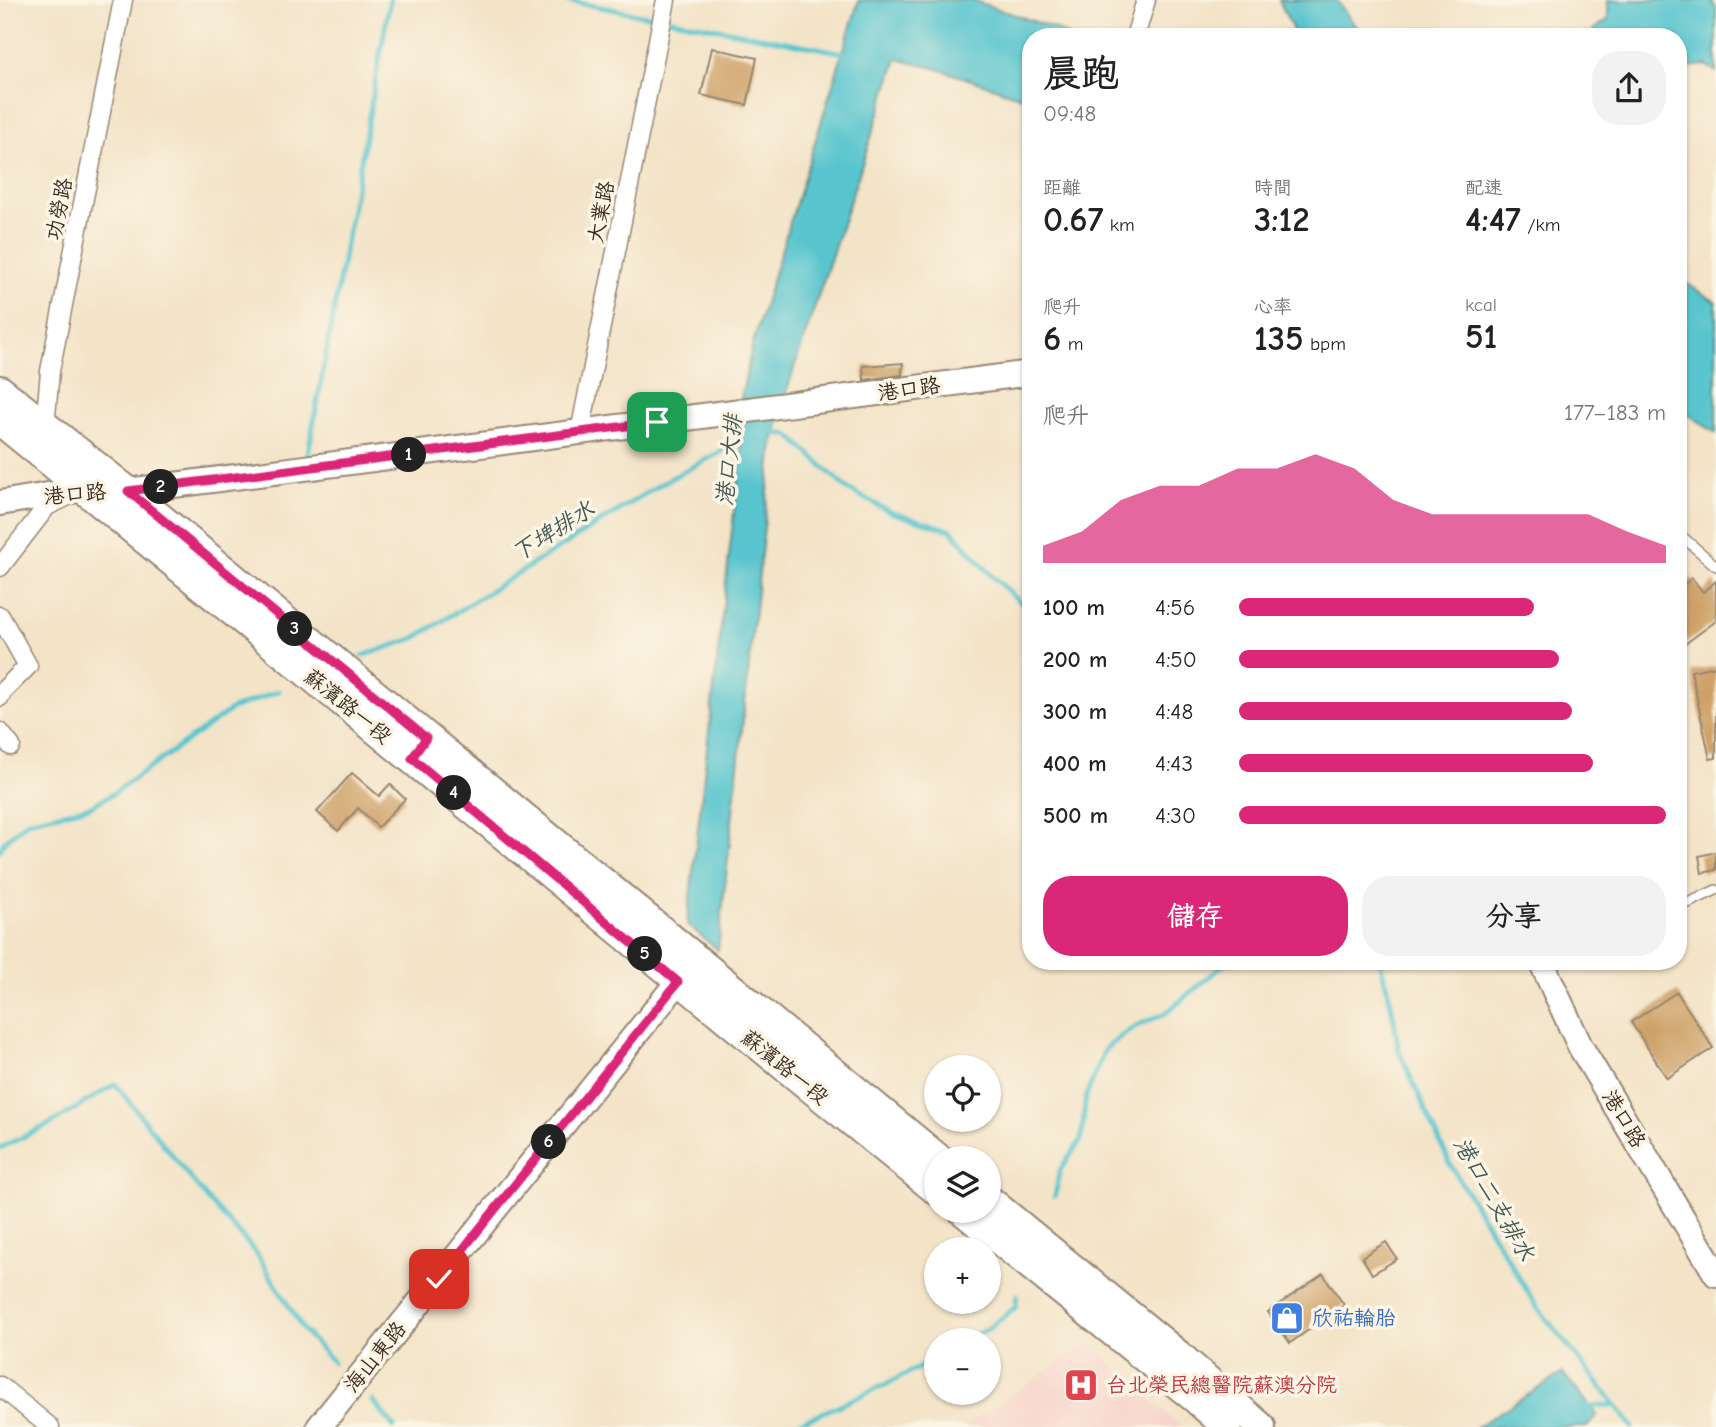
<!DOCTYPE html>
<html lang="zh-TW">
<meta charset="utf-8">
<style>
:root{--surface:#fff;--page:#f2f2f2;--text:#222;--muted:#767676;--accent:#db2777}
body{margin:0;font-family:"Comic Neue","LXGW WenKai TC",sans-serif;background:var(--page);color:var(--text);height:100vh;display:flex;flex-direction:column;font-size:26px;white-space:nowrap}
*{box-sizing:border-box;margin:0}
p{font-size:23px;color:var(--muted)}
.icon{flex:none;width:38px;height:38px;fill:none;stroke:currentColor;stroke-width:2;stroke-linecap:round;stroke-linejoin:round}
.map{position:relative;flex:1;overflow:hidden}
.details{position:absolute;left:1022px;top:28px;width:665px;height:942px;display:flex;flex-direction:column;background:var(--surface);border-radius:28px;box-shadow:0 2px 5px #0004}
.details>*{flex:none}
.buttons{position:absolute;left:924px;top:1055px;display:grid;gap:14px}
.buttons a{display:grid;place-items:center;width:77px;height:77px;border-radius:50%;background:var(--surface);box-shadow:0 2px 5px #0004;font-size:35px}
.pin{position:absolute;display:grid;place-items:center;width:60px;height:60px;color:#fff;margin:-30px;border-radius:14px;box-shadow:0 4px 10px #0006}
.km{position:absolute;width:35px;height:35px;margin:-18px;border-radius:50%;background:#222;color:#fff;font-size:19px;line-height:35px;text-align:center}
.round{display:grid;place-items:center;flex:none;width:74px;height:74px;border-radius:28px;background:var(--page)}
.headline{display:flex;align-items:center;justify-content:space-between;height:119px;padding:0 21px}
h1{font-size:38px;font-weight:800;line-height:52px}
.figures{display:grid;grid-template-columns:repeat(3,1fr);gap:10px;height:119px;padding:7px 21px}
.figures div{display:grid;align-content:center}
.figures b{font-size:35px;font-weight:800}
.figures small{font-size:19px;font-weight:400}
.figures p{font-size:19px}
.chart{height:196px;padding:14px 21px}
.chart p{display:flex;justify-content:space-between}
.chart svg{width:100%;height:126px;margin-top:7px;fill:var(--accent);opacity:.7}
.button{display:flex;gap:14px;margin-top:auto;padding:14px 21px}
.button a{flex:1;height:80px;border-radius:28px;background:var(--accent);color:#fff;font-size:28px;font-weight:800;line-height:80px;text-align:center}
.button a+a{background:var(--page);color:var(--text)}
ul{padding:0 21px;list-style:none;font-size:23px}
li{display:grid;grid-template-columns:112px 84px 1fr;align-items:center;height:52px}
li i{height:18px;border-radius:9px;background:var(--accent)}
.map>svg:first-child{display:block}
.built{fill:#f7d1c7}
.water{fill:#58c5ce;stroke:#4a7876;stroke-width:2}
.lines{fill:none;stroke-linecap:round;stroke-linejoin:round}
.stream{stroke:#58c5ce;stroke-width:5}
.building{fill:#cda066}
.lane-casing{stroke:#978672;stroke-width:12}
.street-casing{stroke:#978672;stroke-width:21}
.secondary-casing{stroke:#978672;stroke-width:28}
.primary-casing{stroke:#978672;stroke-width:32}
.lane{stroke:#fff;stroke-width:9}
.street{stroke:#fff;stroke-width:18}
.secondary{stroke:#fff;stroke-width:24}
.primary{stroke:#fff;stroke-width:28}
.route-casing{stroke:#fff;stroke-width:14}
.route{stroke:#db2777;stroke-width:9}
.labels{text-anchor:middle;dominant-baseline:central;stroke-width:7;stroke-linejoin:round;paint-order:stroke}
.street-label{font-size:21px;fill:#3b2a1e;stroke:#fcf5e5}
.shop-label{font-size:21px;fill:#366cbe;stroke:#fcf5e5;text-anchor:start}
.health-label{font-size:21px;fill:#be3a42;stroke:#fcf5e5;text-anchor:start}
.water-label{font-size:23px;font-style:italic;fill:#445853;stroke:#fcf5e5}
</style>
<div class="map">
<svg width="1716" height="1427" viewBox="0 0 1716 1427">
<rect width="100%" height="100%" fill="#fcf5e5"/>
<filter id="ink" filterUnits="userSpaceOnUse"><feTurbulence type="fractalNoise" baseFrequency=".0143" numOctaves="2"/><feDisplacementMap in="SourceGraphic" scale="14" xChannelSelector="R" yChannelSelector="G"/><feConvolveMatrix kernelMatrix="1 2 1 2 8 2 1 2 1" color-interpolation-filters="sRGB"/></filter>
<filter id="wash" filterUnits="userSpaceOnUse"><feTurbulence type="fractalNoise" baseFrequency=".00686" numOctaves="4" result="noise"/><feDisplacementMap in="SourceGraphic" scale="28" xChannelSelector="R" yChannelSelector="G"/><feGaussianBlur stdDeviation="1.57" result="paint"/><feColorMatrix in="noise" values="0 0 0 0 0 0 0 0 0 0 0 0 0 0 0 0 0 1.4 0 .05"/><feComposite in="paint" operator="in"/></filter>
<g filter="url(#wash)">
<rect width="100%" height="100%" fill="#f3e3c7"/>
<polygon class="built" points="1088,1343 1181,1427 964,1427"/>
<g class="water">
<polygon points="859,0 972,0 1053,28 1070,37 1031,37 1031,100 938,69 897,59 785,396 773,444 718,950 687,924 741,451 741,399 753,342"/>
<polygon points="1279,0 1336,0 1364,37 1296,37"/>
<polygon points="1608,0 1711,0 1716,8 1716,72 1705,65 1678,68 1678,37 1591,37 1593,30 1608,20"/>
<polygon points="1678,278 1716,302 1716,433 1678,407"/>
<polygon points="1563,1373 1597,1415 1587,1427 1476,1427"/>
</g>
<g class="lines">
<g class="stream">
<polyline points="563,0 653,17"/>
<polyline points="667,19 849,54"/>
<polyline points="770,432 789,435 846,488 890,512 951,530 993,577 1031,612"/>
<polyline points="307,459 390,0"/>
<polyline points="362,656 415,638 664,482 745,439"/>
<polyline points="0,850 4,842 28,821 89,807 111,795 232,709 279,691"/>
<polyline points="1380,961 1391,1003 1399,1051 1450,1164 1537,1307 1633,1427"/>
<polyline points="0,1148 54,1122 115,1084 209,1201 255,1251 304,1331 333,1362"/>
<polyline points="1055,1196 1060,1170 1081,1140 1086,1096 1105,1049 1134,1027 1166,1013 1228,961"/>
<polyline points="968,1340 989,1328 1016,1307 1017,1295"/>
<polyline points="373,1401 394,1427"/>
<polyline points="1589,1407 1616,1405"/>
<polyline points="790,1427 885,1385 936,1359"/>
</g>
</g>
<g id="blocks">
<g class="building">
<polygon points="712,48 757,58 747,105 701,95"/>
<polygon points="903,363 902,375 864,380 863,366"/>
<polygon points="1692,578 1703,592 1716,581 1716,621 1678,649 1678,589"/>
<polygon points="1716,666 1716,758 1710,759 1691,671"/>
<polygon points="352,773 379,796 390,784 405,799 378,827 358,808 338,831 317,812"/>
<polygon points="1716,852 1716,870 1702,873 1699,856"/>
<polygon points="1677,992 1713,1048 1667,1078 1631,1022"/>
<polygon points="1386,1242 1397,1259 1372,1274 1362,1257"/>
<polygon points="1323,1274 1344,1305 1290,1343 1268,1312"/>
</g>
</g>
</g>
<g filter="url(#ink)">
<use href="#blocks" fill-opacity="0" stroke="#978672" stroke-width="2"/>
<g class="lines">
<g class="lane-casing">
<g id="lane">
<polyline points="1678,533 1716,566"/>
<polyline points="1678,905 1688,903 1716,890"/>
</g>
</g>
<g class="street-casing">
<g id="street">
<polyline points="1135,37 1146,0"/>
<polyline points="45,427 50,371 123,0"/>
<polyline points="580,432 666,0"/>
<polyline points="0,567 47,506 66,497"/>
<polyline points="0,616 28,666 2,692 0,697"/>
<polyline points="0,732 11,746"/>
<polyline points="0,1386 50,1427"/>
</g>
</g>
<g class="secondary-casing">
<g id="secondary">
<polyline points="0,503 84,489 128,491 1031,373"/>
<polyline points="1541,961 1580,1046 1716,1274"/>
<polyline points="319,1427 678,982 692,968"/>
</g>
</g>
<g class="primary-casing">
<g id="primary">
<polyline points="0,390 128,491 938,1158"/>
<path d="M0 421C314 676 622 936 936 1190"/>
<polyline points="989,1200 1181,1357 1261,1427"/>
<polyline points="963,1211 1197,1400 1227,1427"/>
</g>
</g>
<use href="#lane" class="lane"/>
<use href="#street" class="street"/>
<use href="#secondary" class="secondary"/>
<use href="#primary" class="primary"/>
</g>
</g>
<g class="lines" filter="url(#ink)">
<g class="route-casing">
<polyline id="route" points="439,1279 678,982 412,758 426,738 128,491 657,422"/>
</g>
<use href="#route" class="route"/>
</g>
<defs>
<g id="shop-square" transform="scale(1.75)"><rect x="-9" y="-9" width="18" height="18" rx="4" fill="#3f7fe0" stroke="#fcf5e5"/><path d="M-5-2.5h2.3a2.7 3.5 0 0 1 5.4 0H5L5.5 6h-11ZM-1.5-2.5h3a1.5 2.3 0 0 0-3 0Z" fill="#fff"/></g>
<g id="hospital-square" transform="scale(1.75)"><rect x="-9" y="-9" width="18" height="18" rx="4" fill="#e0444e" stroke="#fcf5e5"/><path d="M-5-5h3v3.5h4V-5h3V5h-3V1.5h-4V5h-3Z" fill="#fff"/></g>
</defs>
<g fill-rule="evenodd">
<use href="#shop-square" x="1287" y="1318"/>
<use href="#hospital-square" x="1081" y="1385"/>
</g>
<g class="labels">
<g class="street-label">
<text transform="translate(59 209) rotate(-79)">功勞路</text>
<text transform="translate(601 212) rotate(-79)">大業路</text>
<text transform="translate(909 389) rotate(-8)">港口路</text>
<text transform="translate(75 494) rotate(-5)">港口路</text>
<text transform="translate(348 706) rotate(39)">蘇濱路一段</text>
<text transform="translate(785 1067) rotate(39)">蘇濱路一段</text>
<text transform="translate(1624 1119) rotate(59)">港口路</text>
<text transform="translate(375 1357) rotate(-51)">海山東路</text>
</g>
<g class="shop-label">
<text x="1312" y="1318">欣祐輪胎</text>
</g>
<g class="health-label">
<text x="1106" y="1385">台北榮民總醫院蘇澳分院</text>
</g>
<g class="water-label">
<text transform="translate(729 460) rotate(-84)">港口大排</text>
<text transform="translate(553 531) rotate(-32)">下埤排水</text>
<text transform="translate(1494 1199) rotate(60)">港口二支排水</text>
</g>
</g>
</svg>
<div class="buttons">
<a><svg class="icon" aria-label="locate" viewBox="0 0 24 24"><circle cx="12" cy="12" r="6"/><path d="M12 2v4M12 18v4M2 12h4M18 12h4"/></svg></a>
<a><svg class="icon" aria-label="layers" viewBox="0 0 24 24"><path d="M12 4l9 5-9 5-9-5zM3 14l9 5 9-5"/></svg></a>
<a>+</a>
<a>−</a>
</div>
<div class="pin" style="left:657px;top:422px;background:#1e9e55"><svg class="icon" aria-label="arrive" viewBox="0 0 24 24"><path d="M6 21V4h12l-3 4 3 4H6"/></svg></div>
<div class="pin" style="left:439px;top:1279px;background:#d93025"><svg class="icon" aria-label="check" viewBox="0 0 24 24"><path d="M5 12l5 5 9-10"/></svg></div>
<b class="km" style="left:409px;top:455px">1</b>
<b class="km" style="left:161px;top:487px">2</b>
<b class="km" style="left:295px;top:629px">3</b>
<b class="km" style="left:454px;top:793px">4</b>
<b class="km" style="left:645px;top:954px">5</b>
<b class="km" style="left:549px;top:1142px">6</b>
<section class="details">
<div class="headline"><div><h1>晨跑</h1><p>09:48</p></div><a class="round"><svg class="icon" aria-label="share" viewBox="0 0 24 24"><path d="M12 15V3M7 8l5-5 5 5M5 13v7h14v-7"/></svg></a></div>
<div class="figures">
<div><p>距離</p><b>0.67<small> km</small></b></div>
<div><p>時間</p><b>3:12</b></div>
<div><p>配速</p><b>4:47<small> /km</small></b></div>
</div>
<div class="figures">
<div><p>爬升</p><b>6<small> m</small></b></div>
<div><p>心率</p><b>135<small> bpm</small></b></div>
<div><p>kcal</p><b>51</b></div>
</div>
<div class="chart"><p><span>爬升</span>177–183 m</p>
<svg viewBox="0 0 160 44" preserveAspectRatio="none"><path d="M0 44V38L10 33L20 22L30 17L40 17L50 11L60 11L70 6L80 11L90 22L100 27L110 27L120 27L130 27L140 27L150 33L160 38V44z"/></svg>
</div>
<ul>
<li><b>100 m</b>4:56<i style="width:69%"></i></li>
<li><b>200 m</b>4:50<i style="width:75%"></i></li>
<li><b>300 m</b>4:48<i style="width:78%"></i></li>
<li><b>400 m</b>4:43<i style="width:83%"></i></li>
<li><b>500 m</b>4:30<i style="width:100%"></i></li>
</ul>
<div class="button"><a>儲存</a><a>分享</a></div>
</section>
</div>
